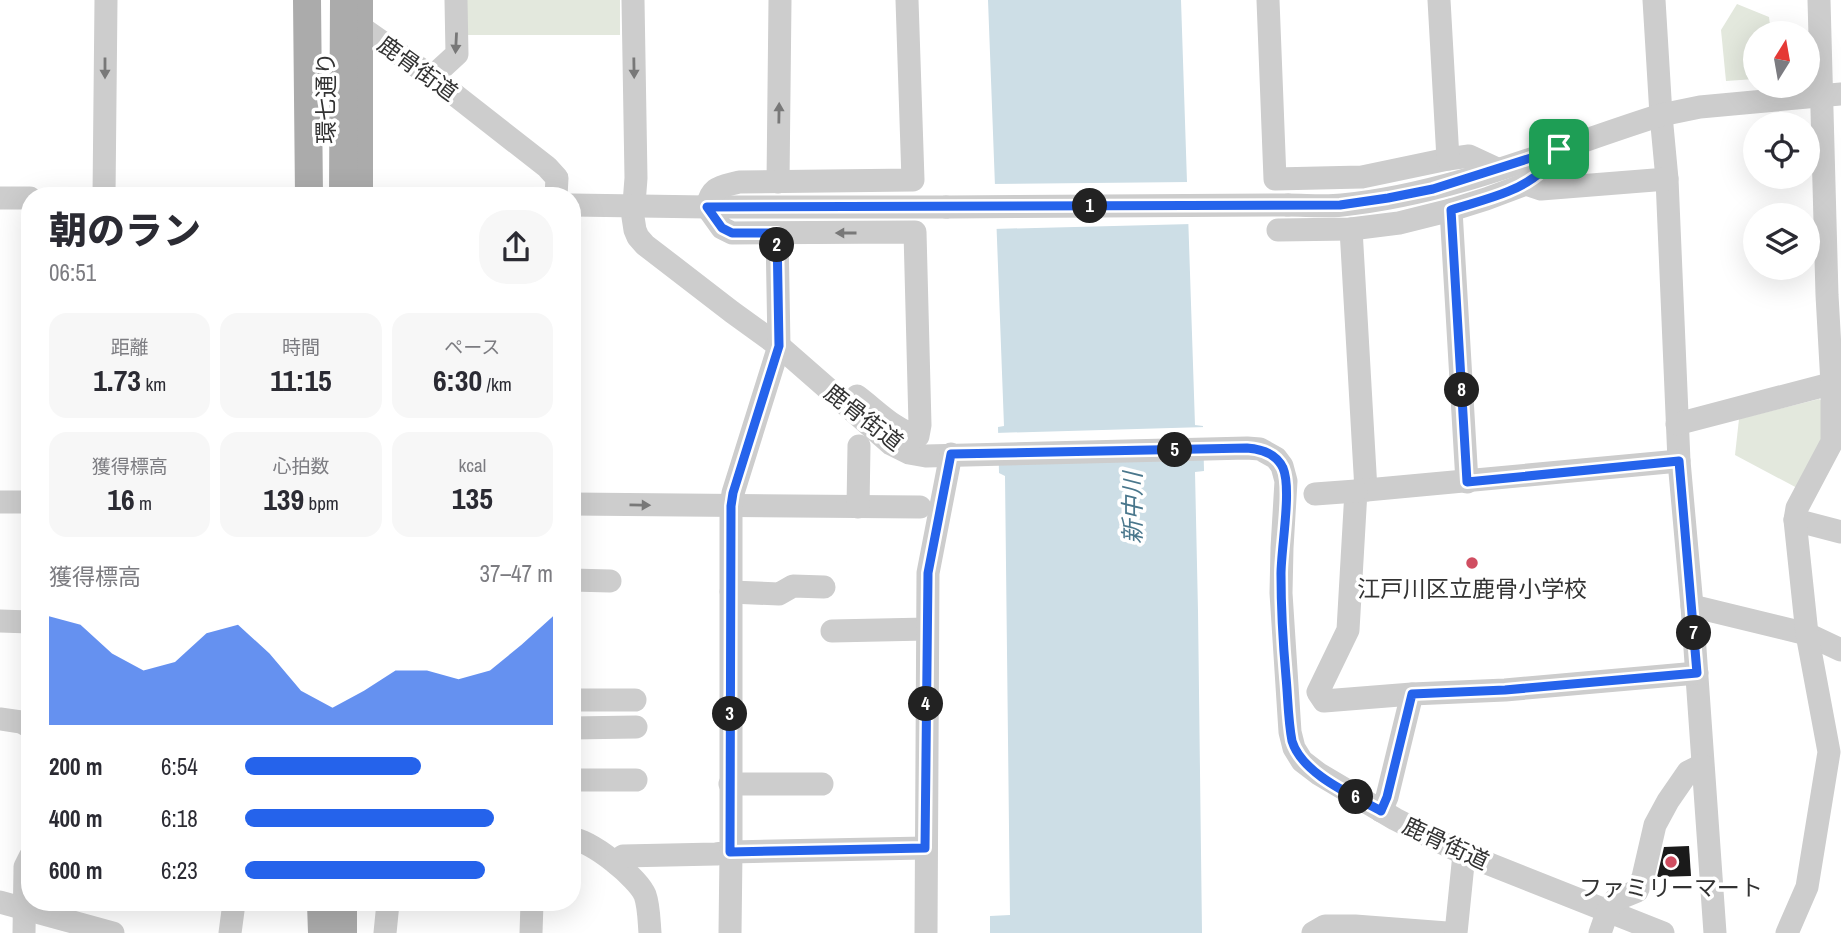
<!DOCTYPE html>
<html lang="ja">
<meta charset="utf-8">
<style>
:root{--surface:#fff;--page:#f7f7f7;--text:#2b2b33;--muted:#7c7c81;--accent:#2563eb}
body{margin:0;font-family:"Archivo Narrow","Noto Sans JP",sans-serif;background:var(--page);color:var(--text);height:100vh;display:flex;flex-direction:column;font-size:26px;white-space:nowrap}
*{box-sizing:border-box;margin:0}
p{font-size:23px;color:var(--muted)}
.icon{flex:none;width:38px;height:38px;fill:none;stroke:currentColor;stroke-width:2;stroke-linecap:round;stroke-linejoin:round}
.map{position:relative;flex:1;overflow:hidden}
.sheet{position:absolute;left:21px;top:187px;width:560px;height:724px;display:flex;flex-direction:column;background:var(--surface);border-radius:28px;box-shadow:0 7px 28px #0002}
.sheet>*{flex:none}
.needle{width:46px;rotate:11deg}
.buttons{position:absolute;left:1743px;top:21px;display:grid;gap:14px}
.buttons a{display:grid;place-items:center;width:77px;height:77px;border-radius:50%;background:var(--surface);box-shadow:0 7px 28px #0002;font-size:35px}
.pin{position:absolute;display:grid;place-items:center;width:60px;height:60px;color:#fff;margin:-30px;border-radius:14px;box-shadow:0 4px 10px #0006}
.km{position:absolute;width:35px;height:35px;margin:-18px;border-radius:50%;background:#222;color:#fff;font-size:19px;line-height:35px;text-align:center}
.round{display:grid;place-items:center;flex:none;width:74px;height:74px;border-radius:28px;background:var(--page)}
.head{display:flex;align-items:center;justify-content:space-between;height:119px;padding:0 28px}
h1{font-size:38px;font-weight:800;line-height:52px}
.stats{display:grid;grid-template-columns:repeat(3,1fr);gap:10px;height:119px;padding:7px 28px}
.stats div{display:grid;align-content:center;border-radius:18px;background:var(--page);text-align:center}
.stats b{font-size:30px;font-weight:800}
.stats small{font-size:19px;font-weight:400}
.stats p{font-size:19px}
.chart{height:196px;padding:14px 28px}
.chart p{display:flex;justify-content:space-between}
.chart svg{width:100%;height:126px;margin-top:7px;fill:var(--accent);opacity:.7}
ul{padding:0 28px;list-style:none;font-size:23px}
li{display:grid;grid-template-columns:112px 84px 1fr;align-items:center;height:52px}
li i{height:18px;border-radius:9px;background:var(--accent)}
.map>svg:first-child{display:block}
.green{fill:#e3e8dd}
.water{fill:#cddee6}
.pier{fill:#fff}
.building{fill:#1a1a1a}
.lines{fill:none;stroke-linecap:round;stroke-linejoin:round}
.minor{stroke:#cdcdcd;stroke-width:23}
.major{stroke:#ababab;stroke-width:28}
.minor-bridge{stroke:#cdcdcd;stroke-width:23}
.major-bridge{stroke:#ababab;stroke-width:28}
.oneway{fill:#787878}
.route-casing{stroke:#fff;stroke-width:14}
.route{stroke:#2563eb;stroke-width:9}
.poi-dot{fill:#d04e61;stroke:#fff;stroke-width:2.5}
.labels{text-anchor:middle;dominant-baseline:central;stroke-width:7;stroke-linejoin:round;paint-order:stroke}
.street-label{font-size:23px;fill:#333;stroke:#fff}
.poi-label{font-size:23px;fill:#333;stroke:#fff}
.water-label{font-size:24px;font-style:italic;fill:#4a778c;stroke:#fff}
</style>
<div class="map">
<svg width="1841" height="933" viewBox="0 0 1841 933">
<rect width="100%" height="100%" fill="#fff"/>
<g class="green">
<polygon points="463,0 620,0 620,35 464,35"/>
<polygon points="1737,4 1769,17 1771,33 1755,33 1755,79 1726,81 1721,30"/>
<polygon points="1819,399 1825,403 1826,441 1799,489 1735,455 1739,419"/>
</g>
<polygon class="water" points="988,0 1181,0 1195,425 1203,426 1204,471 1195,472 1198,611 1202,933 990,933 990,916 1010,915 1005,476 999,473 998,427 1004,426"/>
<g class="pier">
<polygon points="1190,182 1192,224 993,229 991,184"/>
<polygon points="1206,427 1207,456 995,462 995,433"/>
</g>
<polygon class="building" points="1689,846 1691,876 1657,877 1664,847"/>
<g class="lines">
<g class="minor">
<polyline points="633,0 636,178 633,217 635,230 638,237 645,245 732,312 779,346 891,444 909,453 926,456 1247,448 1260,449 1276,458 1282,466 1286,481 1282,548 1281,593 1290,732 1294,748 1302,761 1319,774 1395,819 1464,854 1663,933"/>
<polyline points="1268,0 1275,179 1362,177 1448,159 1469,156 1497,169"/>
<polyline points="1439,0 1448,159"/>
<polyline points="1654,0 1661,115 1667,179 1679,461 1692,606 1715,933"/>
<polyline points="350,17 359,26 432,77 547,167 557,178 556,196"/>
<polyline points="432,77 457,54 456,0"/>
<polyline points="778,182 780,0"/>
<polyline points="1526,184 1541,189 1667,179"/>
<polyline points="104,196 106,0"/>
<polyline points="0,198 30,198"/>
<polyline points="572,205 707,207 946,207"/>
<path d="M1288 205C1306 205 1324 207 1342 205 1452 194 1556 148 1661 115L1700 107 1841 94"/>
<polyline points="1451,210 1467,482"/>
<polyline points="1351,229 1366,490"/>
<polyline points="1278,230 1351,229 1399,223 1451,210 1486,199 1526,184 1544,169 1558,149"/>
<path d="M857 396C876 410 895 431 918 436L920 425 915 232 732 233 722 228 707 207C711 186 721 187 739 182L913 180 907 0"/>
<polyline points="1677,424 1841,381"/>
<polyline points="1679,461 1356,491 1348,630 1318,692 1324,701 1412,694 1505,690 1697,673"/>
<polyline points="1315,494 1356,491"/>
<polyline points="0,502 30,502"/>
<polyline points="572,504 920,507"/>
<polyline points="858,507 859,446"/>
<polyline points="1795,520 1841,532"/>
<polyline points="572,580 610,581"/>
<polyline points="731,592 779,594 793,586 824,587"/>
<polyline points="1692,606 1807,634 1841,650"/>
<polyline points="0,621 30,622"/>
<polyline points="832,631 927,629"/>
<polyline points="572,700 635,700"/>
<polyline points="0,719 21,722 30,727"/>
<polyline points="572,728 636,727"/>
<polyline points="572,780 636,780"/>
<polyline points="730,784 822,784"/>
<polyline points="1381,811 1387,797 1412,694"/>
<path d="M572 839C591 840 638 878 645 895 649 906 649 921 650 933"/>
<polyline points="616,863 623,856 716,854 731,852 731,506 733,493 779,346 777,233"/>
<polyline points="0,902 113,933"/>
<polyline points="24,933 25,867 30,857"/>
<polyline points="230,933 234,903"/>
<polyline points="385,933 388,903"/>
<polyline points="531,933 532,903"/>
<polyline points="730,933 731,852 925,848"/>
<polyline points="926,933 928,573 951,454"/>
<polyline points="1313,933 1325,926 1355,926 1447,933"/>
<polyline points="1456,933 1464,854"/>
<polyline points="1600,933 1608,910 1615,900 1637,891 1643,877 1655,825 1668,801 1688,772 1702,765"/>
<polyline points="1787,933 1807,887 1829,752 1807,634 1795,520 1797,508 1832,442 1832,384 1827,295 1819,0"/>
</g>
<g class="major">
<polyline points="307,0 309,196"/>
<polyline points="359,0 359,196"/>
<polyline points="321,903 322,933"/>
<polyline points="343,933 343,903"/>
</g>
<polyline class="minor-bridge" points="946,207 1288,205"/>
<polyline class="major-bridge" points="343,196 344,0"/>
</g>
<defs><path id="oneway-solid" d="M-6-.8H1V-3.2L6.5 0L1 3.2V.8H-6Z" transform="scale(1.75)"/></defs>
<g class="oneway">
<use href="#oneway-solid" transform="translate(456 43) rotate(93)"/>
<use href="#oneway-solid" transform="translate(105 68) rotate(90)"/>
<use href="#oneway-solid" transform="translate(634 68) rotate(89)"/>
<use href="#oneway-solid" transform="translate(779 113) rotate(-89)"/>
<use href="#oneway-solid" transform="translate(846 233) rotate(180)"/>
<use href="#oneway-solid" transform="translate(640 505) rotate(1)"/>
</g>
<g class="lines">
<g class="route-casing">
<path id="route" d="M1559 149C1553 156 1549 165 1542 171 1518 193 1482 200 1451 210L1467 482 1679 461 1697 673 1505 690 1412 694 1387 797 1381 811C1352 795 1302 774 1292 741 1288 720 1288 698 1286 677 1283 643 1281 609 1281 574 1281 548 1292 489 1283 468 1276 453 1261 449 1247 448L951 454 928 573 925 848 730 852 731 506 733 493 779 346 777 233H732L722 228 707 207 1340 205 1388 198 1433 189Z"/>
</g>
<use href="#route" class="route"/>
</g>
<g class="poi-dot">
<circle cx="1472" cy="563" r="7"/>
<circle cx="1671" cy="862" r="7"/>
</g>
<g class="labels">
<g class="street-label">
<text transform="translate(418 68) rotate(36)">鹿骨街道</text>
<text transform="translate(325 98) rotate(-90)">環七通り</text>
<text transform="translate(864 417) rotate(38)">鹿骨街道</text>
<text transform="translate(1446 843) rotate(25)">鹿骨街道</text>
</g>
<g class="poi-label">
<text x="1472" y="588">江戸川区立鹿骨小学校</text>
<text x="1671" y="887">ファミリーマート</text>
</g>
<g class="water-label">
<text transform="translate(1132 508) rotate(-90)">新中川</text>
</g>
</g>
</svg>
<div class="buttons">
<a><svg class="needle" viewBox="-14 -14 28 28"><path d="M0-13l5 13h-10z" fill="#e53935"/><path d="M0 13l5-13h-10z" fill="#7c7c81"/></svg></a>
<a><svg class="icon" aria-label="locate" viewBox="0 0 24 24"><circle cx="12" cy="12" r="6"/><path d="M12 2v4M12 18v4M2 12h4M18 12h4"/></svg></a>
<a><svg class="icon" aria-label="layers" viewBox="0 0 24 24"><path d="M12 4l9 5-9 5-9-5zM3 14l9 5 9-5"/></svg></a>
</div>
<div class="pin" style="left:1559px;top:149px;background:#1e9e55"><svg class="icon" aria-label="arrive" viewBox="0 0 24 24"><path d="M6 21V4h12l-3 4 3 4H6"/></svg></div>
<b class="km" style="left:1090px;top:206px">1</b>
<b class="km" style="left:777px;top:245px">2</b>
<b class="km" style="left:730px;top:714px">3</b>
<b class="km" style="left:926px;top:704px">4</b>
<b class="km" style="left:1175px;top:450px">5</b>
<b class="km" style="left:1356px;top:797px">6</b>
<b class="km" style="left:1694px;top:633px">7</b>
<b class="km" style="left:1462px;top:390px">8</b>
<section class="sheet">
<div class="head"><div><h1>朝のラン</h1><p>06:51</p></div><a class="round"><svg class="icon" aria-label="share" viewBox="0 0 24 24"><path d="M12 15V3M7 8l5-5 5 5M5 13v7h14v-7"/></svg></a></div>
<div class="stats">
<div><p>距離</p><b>1.73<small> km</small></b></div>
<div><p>時間</p><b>11:15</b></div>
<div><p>ペース</p><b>6:30<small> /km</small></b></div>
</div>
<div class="stats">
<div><p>獲得標高</p><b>16<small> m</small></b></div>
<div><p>心拍数</p><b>139<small> bpm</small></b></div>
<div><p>kcal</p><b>135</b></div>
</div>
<div class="chart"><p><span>獲得標高</span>37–47 m</p>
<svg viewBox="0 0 160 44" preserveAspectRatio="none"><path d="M0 44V6L10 9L20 19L30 25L40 22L50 12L60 9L70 19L80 32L90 38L100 32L110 25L120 25L130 28L140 25L150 16L160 6V44z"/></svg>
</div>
<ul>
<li><b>200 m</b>6:54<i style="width:57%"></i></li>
<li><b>400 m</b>6:18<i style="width:81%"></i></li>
<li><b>600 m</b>6:23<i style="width:78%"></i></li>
</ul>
</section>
</div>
